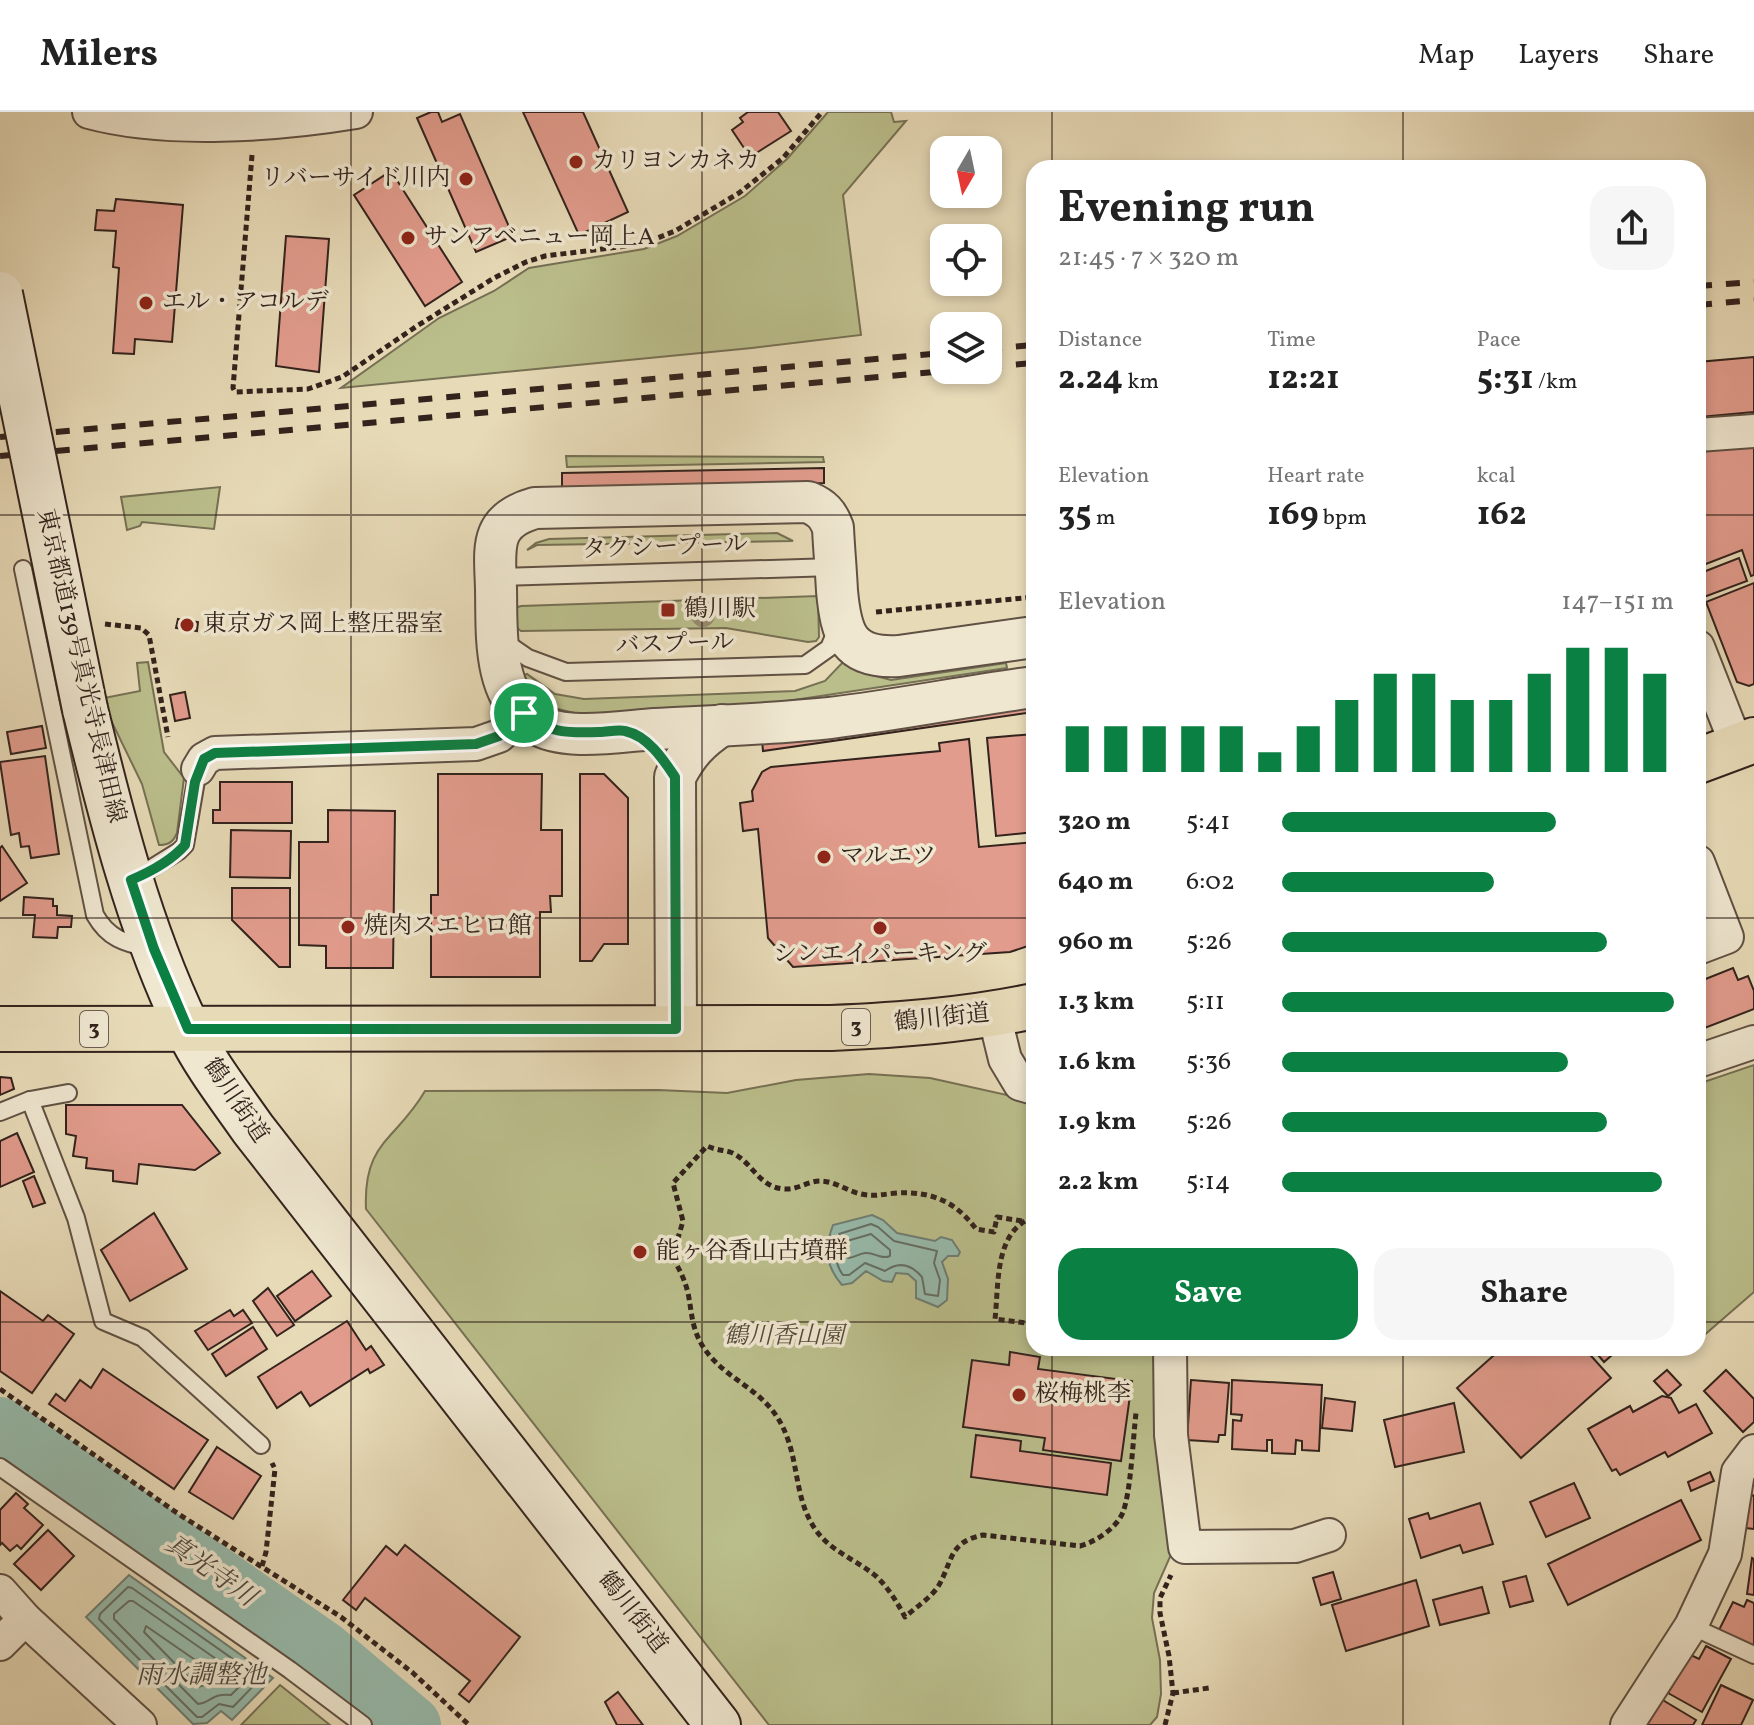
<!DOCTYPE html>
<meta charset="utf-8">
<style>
:root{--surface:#fff;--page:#f6f6f6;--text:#222;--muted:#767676;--line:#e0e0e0;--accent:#0b8043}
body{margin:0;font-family:Vollkorn,"Noto Serif JP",serif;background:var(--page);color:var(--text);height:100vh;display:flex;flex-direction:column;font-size:30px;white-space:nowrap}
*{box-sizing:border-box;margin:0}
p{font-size:26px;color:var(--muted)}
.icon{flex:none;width:44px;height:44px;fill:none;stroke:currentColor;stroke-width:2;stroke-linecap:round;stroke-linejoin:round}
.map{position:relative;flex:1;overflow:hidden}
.drawer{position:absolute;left:1026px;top:48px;width:680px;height:1196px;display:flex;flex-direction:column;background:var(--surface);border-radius:24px;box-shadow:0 4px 12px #0003}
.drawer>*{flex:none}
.needle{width:52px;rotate:189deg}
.controls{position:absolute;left:930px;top:24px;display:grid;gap:16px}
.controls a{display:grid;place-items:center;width:72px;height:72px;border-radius:16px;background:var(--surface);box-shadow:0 4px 12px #0003;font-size:40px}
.pin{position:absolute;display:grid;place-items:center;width:68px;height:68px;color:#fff;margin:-34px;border:4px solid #fff;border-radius:50%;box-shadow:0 2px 8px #0007}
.round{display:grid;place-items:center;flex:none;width:84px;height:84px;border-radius:24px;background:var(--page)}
.headline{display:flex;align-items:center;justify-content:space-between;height:136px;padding:0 32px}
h1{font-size:44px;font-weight:700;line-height:60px}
.figures{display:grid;grid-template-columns:repeat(3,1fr);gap:12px;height:136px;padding:8px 32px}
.figures div{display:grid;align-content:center}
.figures b{font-size:34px;font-weight:700}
.figures small{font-size:22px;font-weight:400}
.figures p{font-size:22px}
.chart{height:224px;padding:16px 32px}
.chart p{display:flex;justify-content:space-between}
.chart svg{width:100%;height:144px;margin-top:8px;stroke:var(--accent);stroke-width:6}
.primary-button{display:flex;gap:16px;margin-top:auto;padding:16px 32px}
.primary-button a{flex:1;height:92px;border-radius:24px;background:var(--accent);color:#fff;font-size:32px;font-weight:700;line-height:92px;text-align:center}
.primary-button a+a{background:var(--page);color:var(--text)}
ul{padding:0 32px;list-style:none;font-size:26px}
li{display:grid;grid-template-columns:128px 96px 1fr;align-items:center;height:60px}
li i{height:20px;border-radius:10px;background:var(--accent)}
header{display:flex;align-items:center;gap:48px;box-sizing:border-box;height:112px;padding:0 40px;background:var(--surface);border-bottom:2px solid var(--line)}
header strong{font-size:38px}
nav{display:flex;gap:44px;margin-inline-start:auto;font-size:28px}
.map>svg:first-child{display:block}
.green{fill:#babe8b;stroke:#767054;stroke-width:2}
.water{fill:#97bbac;stroke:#6f7e73;stroke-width:2}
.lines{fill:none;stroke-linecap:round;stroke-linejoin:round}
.shore{stroke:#656f64;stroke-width:2}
.river{stroke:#97bbac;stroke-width:58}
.building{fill:#e29c8d;stroke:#33231d;stroke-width:2}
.service-casing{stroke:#605144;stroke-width:20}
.minor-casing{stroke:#605144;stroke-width:36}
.tertiary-casing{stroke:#605144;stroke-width:44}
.secondary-casing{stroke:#33231d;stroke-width:48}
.primary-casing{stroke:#33231d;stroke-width:48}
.path{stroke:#33231d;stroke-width:5;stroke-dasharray:6 4;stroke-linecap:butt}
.service{stroke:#efe7d0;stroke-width:16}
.minor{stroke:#efe7d0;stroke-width:32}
.tertiary{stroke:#efe7d0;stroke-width:40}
.secondary{stroke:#efe7d0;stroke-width:44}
.primary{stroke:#e7dab7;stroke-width:44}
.rail{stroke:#33231d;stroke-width:6;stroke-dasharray:14 14;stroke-linecap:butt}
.secondary-bridge-casing{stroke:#33231d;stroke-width:48;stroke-linecap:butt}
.secondary-bridge{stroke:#efe7d0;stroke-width:44}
.tree{fill:#978b71}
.route-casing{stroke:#fff;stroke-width:16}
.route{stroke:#0b8043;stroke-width:10}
.grid{fill:none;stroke:#33231d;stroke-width:2;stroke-opacity:0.55}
.poi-dot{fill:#8f2418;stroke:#efe7d0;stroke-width:3}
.labels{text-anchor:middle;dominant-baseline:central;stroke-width:7;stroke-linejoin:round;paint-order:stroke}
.shield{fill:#efe7d0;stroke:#6b5e53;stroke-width:2}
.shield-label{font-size:22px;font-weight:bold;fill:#33231d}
.poi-label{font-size:24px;fill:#33231d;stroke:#efe7d0;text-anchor:start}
.street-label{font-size:24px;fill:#33231d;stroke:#efe7d0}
.park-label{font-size:24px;font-style:italic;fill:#554a38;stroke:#efe7d0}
.water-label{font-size:26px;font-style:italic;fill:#4c4941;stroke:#efe7d0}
</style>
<header>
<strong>Milers</strong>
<nav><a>Map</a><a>Layers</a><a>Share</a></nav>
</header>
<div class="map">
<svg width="1754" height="1613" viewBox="0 0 1754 1613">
<rect width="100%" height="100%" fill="#e7dab7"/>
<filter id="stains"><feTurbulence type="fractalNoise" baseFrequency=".0025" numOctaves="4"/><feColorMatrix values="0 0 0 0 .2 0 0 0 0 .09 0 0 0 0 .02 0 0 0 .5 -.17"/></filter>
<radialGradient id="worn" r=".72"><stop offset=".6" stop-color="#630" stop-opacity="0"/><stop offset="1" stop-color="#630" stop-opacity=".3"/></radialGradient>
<g class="green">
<polygon points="828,0 891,0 894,10 906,9 843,83 861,223 752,236 341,276 439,206 494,179 529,156 644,137 677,124 745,84 787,47"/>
<polygon points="566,344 823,345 824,350 567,355"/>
<polygon points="220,375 214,417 142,410 140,414 127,418 121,385"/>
<polygon points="777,421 793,429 537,433 527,438 536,431 549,427"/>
<polygon points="818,484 819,525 816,529 808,530 726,516 521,519 517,516 515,496 521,494"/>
<path d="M844 549 857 559 891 568 1006 551 1007 556 774 591 584 602C554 599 537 591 522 564L527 562 555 582 584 587 795 579 825 569Z"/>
<path d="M148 550 164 640 184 666 177 721C173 730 169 733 159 733L142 672 106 598 104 586 140 579 137 551Z"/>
<polygon points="1754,953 1754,1180 1702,1225 1698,1220 1698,972"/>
<path d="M869 962 930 966 1034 989V1236H1162L1173 1438 1154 1481 1152 1506 1160 1548 1161 1582 1157 1605 1150 1613H769L366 1097C363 1029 396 1029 425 979L658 978 727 981 796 968Z"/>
<polygon points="280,1573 330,1613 241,1613"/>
</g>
<g class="water">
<path d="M872 1103 883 1108 897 1121 935 1129 941 1125 952 1128 960 1140 958 1144H948L942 1150 948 1167 947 1188 938 1195 916 1186V1169L908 1162 896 1161 892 1170 883 1169 866 1159 852 1171 842 1173C825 1153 824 1137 833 1113Z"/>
<polygon points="129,1463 273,1566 232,1608 221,1599 207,1611 193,1612 86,1505"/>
</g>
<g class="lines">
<g class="shore">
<path d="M871 1112 878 1115 894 1129 937 1139 934 1151 940 1168 938 1184 925 1182 922 1165C911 1152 899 1149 885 1159L865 1151 849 1163H843C834 1151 834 1135 839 1122Z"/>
<path d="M871 1122 890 1138V1144C880 1148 875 1140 865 1141 858 1142 854 1146 848 1146L845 1135 847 1129Z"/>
<polygon points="128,1475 132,1476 257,1564 258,1569 233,1595 219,1592 202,1605 197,1605 99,1507 100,1502"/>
<path d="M129 1489H133L242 1565 243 1571 231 1583C211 1581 211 1591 198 1592L114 1507V1502Z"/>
<polygon points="146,1514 217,1563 218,1569 198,1575 144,1520"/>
</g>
<polyline class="river" points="0,1314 322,1537 412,1613"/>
</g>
<g class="building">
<polygon points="431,0 438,0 442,10 460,2 513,124 476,140 417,6"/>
<polygon points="523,0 583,0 628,100 579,123"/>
<polygon points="748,0 778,0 791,19 750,45 732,18 743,10 740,6"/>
<polygon points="391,59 462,170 425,194 354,83"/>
<polygon points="116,87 183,93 172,230 135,227 134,242 113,241 119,156 113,155 116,119 95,118 97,98 114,99"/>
<polygon points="286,124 329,127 319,260 276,254"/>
<polygon points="1754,245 1754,300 1700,305 1698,250"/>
<polygon points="1754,332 1754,463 1751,464 1742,438 1698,455 1698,338"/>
<polygon points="824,356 824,371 562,376 562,361"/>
<polygon points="1739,446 1747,469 1704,485 1698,470 1698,462"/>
<polygon points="1754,471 1754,572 1749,574 1737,570 1706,490"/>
<polygon points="178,507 198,510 197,519 176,516"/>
<polygon points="185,580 190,606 175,609 170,583"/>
<polygon points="1034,590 1034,600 763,639 762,628"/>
<polygon points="42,614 46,636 11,642 7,620"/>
<polygon points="1034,622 1034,720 996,724 987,626"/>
<polygon points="969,627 979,735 1034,730 1034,832 1010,840 793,855 768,826 758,717 743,719 740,691 753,689 752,679 762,660 771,655 940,639 939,631"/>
<polygon points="45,644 59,742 31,746 29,734 21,735 19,721 11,723 0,650"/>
<polygon points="438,662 542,662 541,718 562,718 562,784 550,784 551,800 540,800 540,865 431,865 431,783 438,783"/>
<polygon points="580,662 604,662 628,686 628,832 604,832 592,849 580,849"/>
<polygon points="220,670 292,670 292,711 213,711 213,698 220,698"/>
<polygon points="328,698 395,699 393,856 326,856 326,834 299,833 299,730 328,730"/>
<polygon points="231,718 291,719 290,766 230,765"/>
<polygon points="2,734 27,771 0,789 0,736"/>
<polygon points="232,776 290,776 290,855 279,855 232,808"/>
<polygon points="24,785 53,787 53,794 57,794 57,803 72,804 71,815 58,815 57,826 33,825 35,803 23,803"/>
<polygon points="1733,856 1738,868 1748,864 1754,879 1754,897 1702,917 1698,906 1698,870"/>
<polygon points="0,965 11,966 14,977 0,983"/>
<polygon points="66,993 182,993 220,1041 195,1058 139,1052 137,1072 113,1069 113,1059 86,1056 87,1046 73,1044 76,1024 66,1022"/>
<polygon points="17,1021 34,1060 0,1075 0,1029"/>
<polygon points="34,1064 45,1091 33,1095 23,1069"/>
<polygon points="154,1101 187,1157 130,1189 101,1138"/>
<polygon points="312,1159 331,1184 295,1209 277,1184"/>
<polygon points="268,1176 294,1213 277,1224 253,1189"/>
<polygon points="0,1179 43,1209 48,1203 74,1222 32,1281 0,1259"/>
<polygon points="230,1198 234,1204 243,1198 252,1211 208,1238 195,1219"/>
<polygon points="347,1209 366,1238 371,1234 384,1253 370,1261 368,1257 310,1294 301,1280 277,1296 258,1265"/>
<polygon points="253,1215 267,1237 226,1264 212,1242"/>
<polygon points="1502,1236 1584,1236 1611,1266 1521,1346 1457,1276"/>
<polygon points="1592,1236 1620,1236 1604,1250"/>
<polygon points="1010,1240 1040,1245 1038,1257 1132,1269 1121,1349 1043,1338 1045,1326 963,1315 972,1248 1009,1253"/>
<polygon points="103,1257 208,1328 174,1377 49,1292 56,1282 65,1289 80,1268 91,1276"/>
<polygon points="1667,1258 1681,1273 1668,1284 1654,1269"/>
<polygon points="1726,1258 1754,1287 1754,1310 1743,1320 1704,1279"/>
<polygon points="1191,1268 1229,1271 1225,1323 1219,1323 1218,1330 1187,1328"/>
<polygon points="1232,1268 1322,1273 1319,1339 1302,1338 1302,1329 1296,1328 1295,1342 1272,1341 1272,1328 1267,1328 1267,1339 1232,1337 1233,1308 1241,1309 1242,1303 1231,1302"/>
<polygon points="1662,1284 1671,1286 1679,1301 1696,1292 1712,1321 1668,1345 1665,1340 1620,1363 1616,1357 1612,1359 1588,1317 1630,1294 1633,1300"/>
<polygon points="1325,1286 1355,1290 1352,1319 1322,1316"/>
<polygon points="1454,1291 1464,1340 1395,1355 1384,1308"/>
<polygon points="976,1323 1021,1329 1020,1339 1111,1351 1107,1383 971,1365"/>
<polygon points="217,1335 261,1364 233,1407 189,1380"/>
<polygon points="1710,1360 1714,1369 1691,1379 1688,1370"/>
<polygon points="1574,1371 1590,1406 1546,1425 1530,1390"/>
<polygon points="16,1381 28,1392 24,1396 43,1413 21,1437 17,1433 10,1439 2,1431 0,1433 0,1398"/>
<polygon points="1754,1383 1754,1417 1737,1415 1738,1390"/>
<polygon points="1681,1388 1701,1428 1568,1493 1548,1452"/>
<polygon points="1480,1391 1493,1432 1463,1441 1460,1433 1421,1446 1409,1407 1428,1401 1430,1407"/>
<polygon points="48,1418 74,1444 41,1478 14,1452"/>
<polygon points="405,1433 520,1525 469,1590 459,1582 470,1569 365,1486 356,1498 343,1488 386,1434 397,1443"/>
<polygon points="1752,1446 1754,1447 1754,1483 1747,1482"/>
<polygon points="1333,1460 1341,1487 1321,1493 1313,1466"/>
<polygon points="1526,1464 1533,1489 1510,1495 1503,1470"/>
<polygon points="1416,1468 1429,1514 1346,1539 1332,1493"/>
<polygon points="1482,1475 1489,1501 1440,1513 1433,1488"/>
<polygon points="1747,1488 1754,1491 1754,1534 1719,1518 1733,1490 1744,1495"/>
<polygon points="1706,1534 1731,1547 1702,1600 1668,1581 1691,1543 1699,1547"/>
<polygon points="1721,1573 1753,1588 1741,1613 1702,1613"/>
<polygon points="618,1580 643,1613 617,1613 605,1590"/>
<polygon points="1661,1587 1696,1608 1693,1613 1646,1613"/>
</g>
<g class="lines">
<g class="service-casing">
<g id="service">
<path d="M23 457 95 803C108 826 124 831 149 836"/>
<polyline points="496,465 834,455"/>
<polyline points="502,528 528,546 566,560 805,553 829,536 838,515"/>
<polyline points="134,767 179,739 185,733 198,657"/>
<polyline points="30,988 76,1106 103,1209 143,1226 261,1333"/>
<polyline points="0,1000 30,988 68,981"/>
<polyline points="0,1355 290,1558 363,1613"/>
<polyline points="1691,1514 1754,1543"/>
</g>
</g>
<g class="minor-casing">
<g id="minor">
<path d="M89 0C166 21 277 13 356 0"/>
<polyline points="1698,323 1754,319"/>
<polyline points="1698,535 1737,634"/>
<polyline points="198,657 204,647 215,641 476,632 499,624 524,601"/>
<polyline points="1698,750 1727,825 1698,836"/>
<polyline points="994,902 1005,947 1020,972 1034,976"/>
<polyline points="1698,949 1754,930"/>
<polyline points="1170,1236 1171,1323 1185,1435 1295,1434 1329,1423"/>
<polyline points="0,1479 25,1507 140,1613"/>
<polyline points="0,1532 25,1507"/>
<polyline points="1627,1613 1691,1514 1725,1442 1738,1360 1754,1339"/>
</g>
</g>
<g class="tertiary-casing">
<g id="tertiary">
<path d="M1034 525 899 544C848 547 841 522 837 479 836 458 834 437 833 416 828 402 822 396 808 390L535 396C488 409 495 437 496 477 497 523 492 582 535 611 563 630 622 619 655 617 713 614 772 612 830 606 898 598 966 584 1034 575"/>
<path d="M676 917 675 665C687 641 699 628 722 613"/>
</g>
</g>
<g class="secondary-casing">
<path id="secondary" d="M85 597C111 704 139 815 187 915 204 951 230 984 253 1017L718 1613"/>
</g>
<g class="primary-casing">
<g id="primary">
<polyline points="1698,649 1754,628"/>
<path d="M0 917 831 916C900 913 967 908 1034 894"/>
</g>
</g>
<g class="path">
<polyline points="252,43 233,276 235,280 308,277 342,265 417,214 494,166 526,150 545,144 643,132 675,119 739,81 783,46 822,0"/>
<polyline points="876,500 1034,485"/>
<polyline points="105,512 141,516 149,523 168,625"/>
<path d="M1034 1105C994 1118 999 1172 995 1207L1034 1212"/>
<path d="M1022 1109 997 1105 994 1120 976 1117C956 1090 932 1079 897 1081 884 1082 874 1085 861 1082 847 1079 835 1069 820 1069 808 1069 797 1078 785 1077 758 1076 752 1048 730 1040 722 1038 716 1038 707 1034L673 1071 683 1109 678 1126 667 1137C676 1151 684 1164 688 1181 692 1200 691 1214 702 1233 726 1272 769 1275 787 1325 798 1354 796 1385 812 1412 827 1439 855 1446 877 1465 889 1477 897 1490 905 1505 916 1495 932 1485 939 1473 953 1448 949 1430 983 1423L1080 1434C1095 1430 1117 1416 1123 1400 1131 1379 1133 1326 1136 1301"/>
<polyline points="0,1277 180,1403 341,1505 413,1561 469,1613"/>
<polyline points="262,1454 266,1440 275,1357 272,1351"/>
<polyline points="1173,1581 1209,1576"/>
<polyline points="1165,1613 1173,1581 1169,1544 1160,1501 1160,1486 1171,1463"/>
</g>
<use href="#service" class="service"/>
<use href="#minor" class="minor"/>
<use href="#tertiary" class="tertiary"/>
<use href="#secondary" class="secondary"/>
<use href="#primary" class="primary"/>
<g class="rail">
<polyline points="1698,174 1754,170"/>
<polyline points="1698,193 1754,188"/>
<polyline points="988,237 1034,233"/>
<polyline points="988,255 1034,251"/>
<polyline points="0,325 944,241"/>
<polyline points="0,344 957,258"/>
</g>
<g class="secondary-bridge-casing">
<polyline id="secondary-bridge" points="0,182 85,597"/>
</g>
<use href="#secondary-bridge" class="secondary-bridge"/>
</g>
<circle class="tree" cx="703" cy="503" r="12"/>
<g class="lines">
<g class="route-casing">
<path id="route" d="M524 601C548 622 569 621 600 620 607 620 618 617 625 619 648 624 663 647 675 665L676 917H188L154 837 131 768C150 760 171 749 185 733L195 670 204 647 215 641 476 632 499 624Z"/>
</g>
<use href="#route" class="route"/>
</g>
<path class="grid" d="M351 0V1613M702 0V1613M1052 0V56M1403 0V56M0 403H1034M1698 403H1754M0 806H1034M1698 806H1754M0 1210H1034M1698 1210H1754M1052 1236V1613M1403 1236V1613"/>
<g class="poi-dot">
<circle cx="576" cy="50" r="8"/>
<circle cx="466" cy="67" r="8"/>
<circle cx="408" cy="126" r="8"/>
<circle cx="146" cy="191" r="8"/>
<rect x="660" y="490" width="16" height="16" rx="4"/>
<circle cx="187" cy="513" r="8"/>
<circle cx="824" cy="745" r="8"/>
<circle cx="348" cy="815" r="8"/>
<circle cx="880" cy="816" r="8"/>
<circle cx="640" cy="1140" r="8"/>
<circle cx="1019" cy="1283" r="8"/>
</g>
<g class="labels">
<g class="shield">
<rect x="842" y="897" width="28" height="36" rx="6"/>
<rect x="80" y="899" width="28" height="36" rx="6"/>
</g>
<g class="shield-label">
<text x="856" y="915">3</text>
<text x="94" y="917">3</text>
</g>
<g class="poi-label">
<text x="592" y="50">カリヨンカネカ</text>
<text x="450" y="67" text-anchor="end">リバーサイド川内</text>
<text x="424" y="126">サンアベニュー岡上A</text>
<text x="162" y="191">エル・アコルデ</text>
<text x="684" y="498">鶴川駅</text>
<text x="203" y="513">東京ガス岡上整圧器室</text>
<text x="840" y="745">マルエツ</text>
<text x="364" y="815">焼肉スエヒロ館</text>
<text x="880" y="843" text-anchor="middle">シンエイパーキング</text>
<text x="656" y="1140">能ヶ谷香山古墳群</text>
<text x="1035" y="1283">桜梅桃李</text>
</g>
<g class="street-label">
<text transform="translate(665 436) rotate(-2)">タクシープール</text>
<text transform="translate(675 533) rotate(-2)">バスプール</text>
<text transform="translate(80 554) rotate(77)">東京都道139号真光寺長津田線</text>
<text transform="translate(942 907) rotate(-6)">鶴川街道</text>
<text transform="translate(235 989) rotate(56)">鶴川街道</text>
<text transform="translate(632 1501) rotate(52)">鶴川街道</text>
</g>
<g class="park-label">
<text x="784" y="1225">鶴川香山園</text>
</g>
<g class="water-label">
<text transform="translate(210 1459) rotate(35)">真光寺川</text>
<text x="201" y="1564">雨水調整池</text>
</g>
</g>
<rect width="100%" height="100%" filter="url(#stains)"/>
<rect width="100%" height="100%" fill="url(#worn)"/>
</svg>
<div class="controls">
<a><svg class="needle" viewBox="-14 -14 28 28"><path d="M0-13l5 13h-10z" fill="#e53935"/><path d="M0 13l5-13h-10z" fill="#767676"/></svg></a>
<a><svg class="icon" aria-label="locate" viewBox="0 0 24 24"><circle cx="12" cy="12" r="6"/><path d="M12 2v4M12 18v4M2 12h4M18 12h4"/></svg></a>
<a><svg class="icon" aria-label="layers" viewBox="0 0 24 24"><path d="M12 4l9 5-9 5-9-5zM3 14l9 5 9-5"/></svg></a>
</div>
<div class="pin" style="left:524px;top:601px;background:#1e9e55"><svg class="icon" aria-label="arrive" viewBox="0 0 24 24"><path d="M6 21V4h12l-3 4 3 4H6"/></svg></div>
<section class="drawer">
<div class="headline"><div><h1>Evening run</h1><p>21:45 · 7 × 320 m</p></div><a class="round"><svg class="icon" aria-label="share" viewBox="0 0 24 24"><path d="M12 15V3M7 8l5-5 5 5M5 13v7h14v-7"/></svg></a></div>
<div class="figures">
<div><p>Distance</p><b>2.24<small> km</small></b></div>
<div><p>Time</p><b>12:21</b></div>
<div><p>Pace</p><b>5:31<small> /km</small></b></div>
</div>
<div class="figures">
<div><p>Elevation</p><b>35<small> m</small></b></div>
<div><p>Heart rate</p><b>169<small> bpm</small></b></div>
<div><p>kcal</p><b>162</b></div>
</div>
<div class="chart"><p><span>Elevation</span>147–151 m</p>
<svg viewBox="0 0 160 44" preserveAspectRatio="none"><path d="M5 44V30M15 44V30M25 44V30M35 44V30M45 44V30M55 44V38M65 44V30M75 44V22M85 44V14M95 44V14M105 44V22M115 44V22M125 44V14M135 44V6M145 44V6M155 44V14"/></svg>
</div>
<ul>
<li><b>320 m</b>5:41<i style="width:70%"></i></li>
<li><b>640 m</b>6:02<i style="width:54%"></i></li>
<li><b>960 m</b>5:26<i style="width:83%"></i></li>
<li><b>1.3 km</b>5:11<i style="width:100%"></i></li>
<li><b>1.6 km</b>5:36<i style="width:73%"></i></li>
<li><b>1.9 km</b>5:26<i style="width:83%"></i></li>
<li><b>2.2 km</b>5:14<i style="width:97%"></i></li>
</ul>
<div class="primary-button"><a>Save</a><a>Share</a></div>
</section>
</div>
